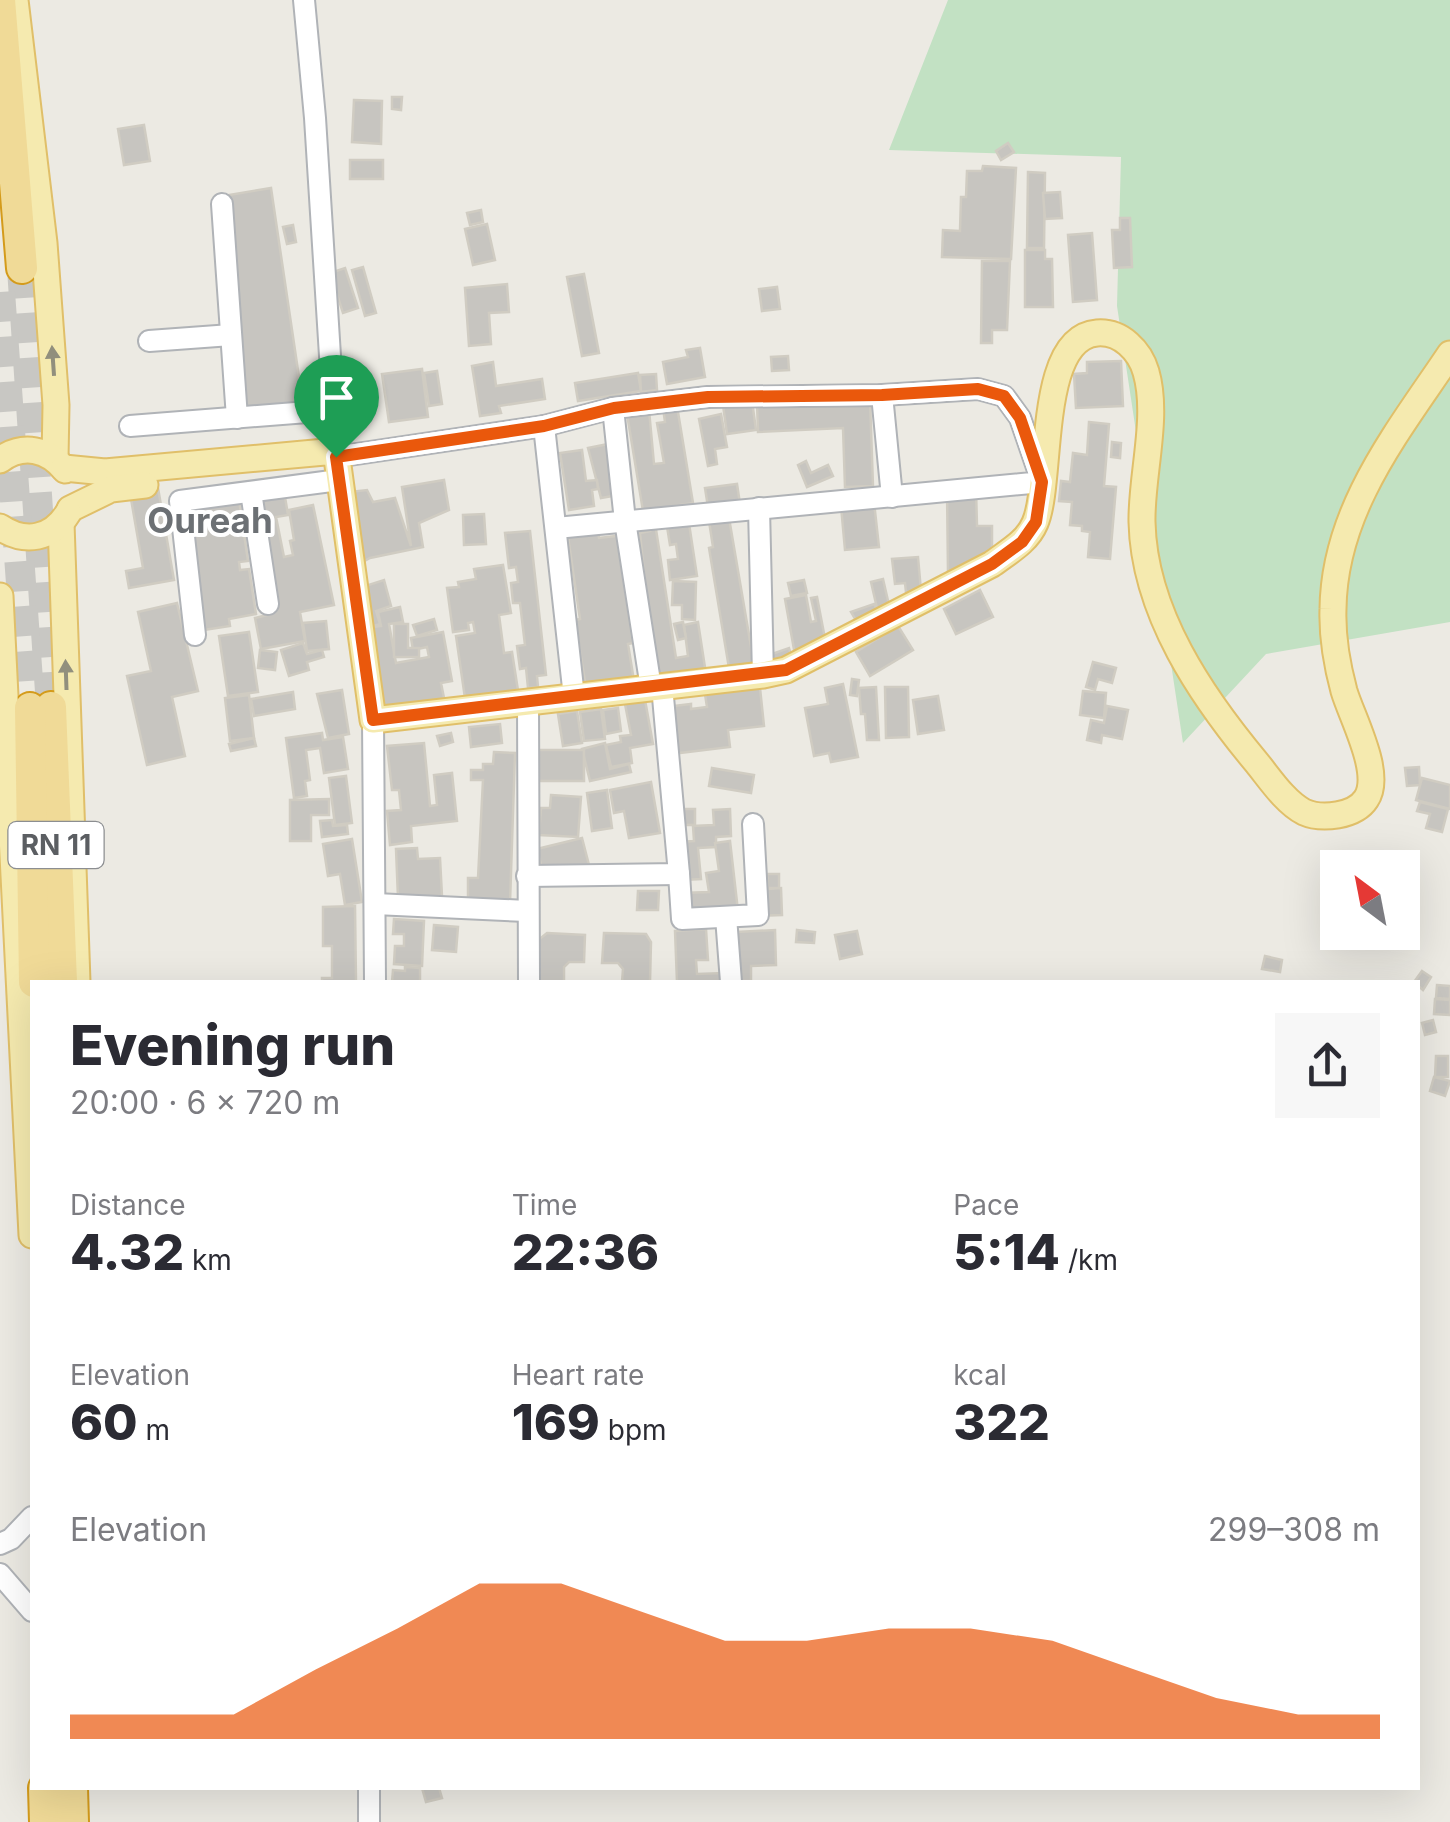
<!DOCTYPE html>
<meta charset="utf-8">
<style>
:root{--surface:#fff;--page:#f7f7f7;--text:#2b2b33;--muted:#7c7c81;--accent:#ea580c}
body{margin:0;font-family:Inter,sans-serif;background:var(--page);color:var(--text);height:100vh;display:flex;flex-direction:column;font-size:38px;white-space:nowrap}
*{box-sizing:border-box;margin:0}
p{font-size:32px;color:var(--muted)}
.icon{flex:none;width:55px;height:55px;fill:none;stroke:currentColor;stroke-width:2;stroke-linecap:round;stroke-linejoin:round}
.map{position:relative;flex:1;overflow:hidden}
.drawer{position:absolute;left:30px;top:980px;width:1390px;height:810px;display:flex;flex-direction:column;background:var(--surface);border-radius:0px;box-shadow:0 10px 40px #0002}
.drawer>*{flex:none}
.needle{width:65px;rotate:328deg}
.controls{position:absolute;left:1320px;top:850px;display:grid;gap:20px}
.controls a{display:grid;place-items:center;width:100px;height:100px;border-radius:0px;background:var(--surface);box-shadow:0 10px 40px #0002;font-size:50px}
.pin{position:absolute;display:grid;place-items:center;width:85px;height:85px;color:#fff;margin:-102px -42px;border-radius:50% 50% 50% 0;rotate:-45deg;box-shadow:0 0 10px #0007}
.pin .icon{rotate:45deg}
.round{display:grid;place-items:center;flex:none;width:105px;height:105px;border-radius:0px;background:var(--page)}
.head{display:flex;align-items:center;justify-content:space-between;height:170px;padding:0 40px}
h1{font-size:55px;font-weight:800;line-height:75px}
.figures{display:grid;grid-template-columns:repeat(3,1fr);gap:15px;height:170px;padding:10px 40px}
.figures div{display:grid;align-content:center}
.figures b{font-size:50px;font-weight:800}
.figures small{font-size:28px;font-weight:400}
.figures p{font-size:28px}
.chart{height:280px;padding:20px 40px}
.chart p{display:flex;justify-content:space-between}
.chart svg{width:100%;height:180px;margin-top:10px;fill:var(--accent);opacity:.7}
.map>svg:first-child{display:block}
.green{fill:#c2e1c3}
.building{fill:#c7c5c0;stroke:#d0ccc2;stroke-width:2.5}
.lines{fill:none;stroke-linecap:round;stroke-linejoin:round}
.highway-tunnel{stroke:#c8c7c3;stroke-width:30;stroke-dasharray:30 15;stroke-linecap:butt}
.minor-casing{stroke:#b0b3b7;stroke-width:24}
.major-casing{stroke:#e0bf69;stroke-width:29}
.highway-casing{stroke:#d49b1b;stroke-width:34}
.minor{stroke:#fff;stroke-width:20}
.major{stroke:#f5eaaf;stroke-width:25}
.highway{stroke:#f0da97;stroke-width:30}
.oneway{fill:#918f7d}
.route-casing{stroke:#fff;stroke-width:20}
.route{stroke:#ea580c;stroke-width:12}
.labels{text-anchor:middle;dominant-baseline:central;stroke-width:8;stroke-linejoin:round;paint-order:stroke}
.shield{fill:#fff;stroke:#8c8e91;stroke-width:2.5}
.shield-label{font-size:28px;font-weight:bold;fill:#5b5e62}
.quarter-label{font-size:35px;font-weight:bold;fill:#6c7074;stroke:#fff}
</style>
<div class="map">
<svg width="1450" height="1822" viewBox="0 0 1450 1822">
<rect width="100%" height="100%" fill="#eceae3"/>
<polygon class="green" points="948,0 1450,0 1450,622 1266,654 1183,743 1117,306 1121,157 889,150"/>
<g class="building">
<polygon points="392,97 402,97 401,110 392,109"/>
<polygon points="354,100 382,101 381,144 352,142"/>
<polygon points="144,125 150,161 124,165 118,129"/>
<polygon points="1008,143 1014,152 1001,160 996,151"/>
<rect x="350" y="160" width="33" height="19"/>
<polygon points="983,166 1016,168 1011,259 942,257 943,230 960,231 961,197 966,197 967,171 982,171"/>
<polygon points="1028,172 1045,173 1044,248 1027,248"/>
<polygon points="271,188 304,411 281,415 279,404 261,406 237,421 217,197"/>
<polygon points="1060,192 1062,218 1045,219 1043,193"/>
<polygon points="481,210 483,222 470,225 467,213"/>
<polygon points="1120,218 1130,218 1132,267 1114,268 1112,230 1120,230"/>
<polygon points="487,224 495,260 473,265 465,229"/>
<polygon points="293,225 296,242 287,244 283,227"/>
<polygon points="1092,233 1097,300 1073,302 1068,235"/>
<polygon points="1025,250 1045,250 1045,259 1052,259 1053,307 1025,307"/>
<polygon points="982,261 1010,261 1007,330 992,330 992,343 981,343"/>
<polygon points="363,267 376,313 365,316 352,270"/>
<polygon points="345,268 358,308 343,313 330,273"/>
<polygon points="584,274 599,353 582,356 567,277"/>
<polygon points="507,284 509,312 489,313 491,344 469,346 465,288"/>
<polygon points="777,287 780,309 762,311 759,289"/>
<polygon points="700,348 705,377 667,384 663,362 688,357 686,350"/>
<polygon points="788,356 789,370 772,371 771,357"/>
<polygon points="1121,361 1123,406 1076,408 1074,374 1087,373 1087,362"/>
<polygon points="493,362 496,386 542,379 545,399 499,406 501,413 480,416 472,366"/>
<polygon points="422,369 428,417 389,422 382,374"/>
<polygon points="437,371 442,404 429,406 424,373"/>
<polygon points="638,373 641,391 578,401 575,383"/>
<polygon points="656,374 657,390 641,392 640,375"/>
<polygon points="870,399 873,486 845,487 843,428 758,432 757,403"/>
<polygon points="752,401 756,430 727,434 723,405"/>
<polygon points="677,406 693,503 643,511 627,414 649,410 654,464 664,463 657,423 665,422 663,408"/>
<polygon points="721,414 727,447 715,449 717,464 708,466 699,419"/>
<polygon points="1089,422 1109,424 1104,486 1116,487 1110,559 1088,557 1090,532 1082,531 1082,526 1070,525 1072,502 1059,501 1061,481 1070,482 1073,453 1087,455"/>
<polygon points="1112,442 1121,443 1120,458 1111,457"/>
<polygon points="608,444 618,495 601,498 588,448"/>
<polygon points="582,450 586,481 597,480 598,489 592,490 594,506 569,510 560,453"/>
<polygon points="806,461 811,473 828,465 833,476 807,487 798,465"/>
<polygon points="444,480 449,510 419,523 423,547 370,558 359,564 349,492 367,490 373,502 395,498 411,546 402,487"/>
<polygon points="737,484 740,504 708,507 705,488"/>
<polygon points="283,485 288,515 276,517 284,557 293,555 290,541 294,540 289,510 313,505 334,605 300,612 305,641 261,649 255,618 271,614 252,491"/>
<polygon points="237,486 248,561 239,562 240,570 249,569 256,614 229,619 230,626 197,631 177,495"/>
<polygon points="158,488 174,580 129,588 126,571 143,568 130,493"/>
<polygon points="947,489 976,489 977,526 992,526 992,559 948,573"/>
<polygon points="874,502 879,547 845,550 841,506"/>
<polygon points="484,514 486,544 464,545 463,515"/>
<polygon points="688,517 697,576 670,580 668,560 678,559 676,544 670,545 666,520"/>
<polygon points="729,518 755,670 730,674 709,548 713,547 709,521"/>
<polygon points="655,523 676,658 688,656 684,625 698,622 706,674 655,684 640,533 650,531 649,524"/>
<polygon points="597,525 599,538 617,536 633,643 628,644 634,681 586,688 575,620 580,619 568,537 579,536"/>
<polygon points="530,531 546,675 537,676 538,687 528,688 526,668 520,669 517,646 525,645 520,603 513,603 511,583 518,582 516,567 509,568 505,533"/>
<polygon points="918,557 921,591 906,592 905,583 895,584 892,559"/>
<polygon points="503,565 511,613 499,615 504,653 512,652 519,697 466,705 456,636 475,633 473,622 468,623 469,630 453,632 447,588 459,587 458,582 476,579 474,569"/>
<polygon points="883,579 889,605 877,608 871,582"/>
<polygon points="384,580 391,606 376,611 380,624 371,627 359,588"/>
<polygon points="804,580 807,593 791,596 788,583"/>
<polygon points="673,581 696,582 695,620 682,619 682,605 672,605"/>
<polygon points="980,590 993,617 956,634 944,609"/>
<polygon points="806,595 811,622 816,621 811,598 817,597 827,649 795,655 785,599"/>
<polygon points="177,603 198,691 172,697 185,756 147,765 127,676 151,671 138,612"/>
<polygon points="874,604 880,615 860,627 851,612"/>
<polygon points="400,607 403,622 389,624 396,663 429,657 427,647 413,650 411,638 443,632 452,681 441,683 445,703 381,715 366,628 381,626 378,612"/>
<polygon points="434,619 437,630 417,636 413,625"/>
<polygon points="326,621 329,649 307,651 303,623"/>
<polygon points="683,622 686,638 678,640 674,624"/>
<polygon points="394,624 408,624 408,648 419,648 419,657 394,657"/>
<polygon points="898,626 913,650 870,676 856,652"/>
<polygon points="249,632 258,692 228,696 219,636"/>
<polygon points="303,643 307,654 322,650 324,657 307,662 309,670 289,676 281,650"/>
<polygon points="789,648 793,661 770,667 766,656"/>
<polygon points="260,650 277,652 275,670 258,668"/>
<polygon points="1093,662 1116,668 1112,683 1098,679 1095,690 1086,687"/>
<polygon points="852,679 859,680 857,696 850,695"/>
<polygon points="843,684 858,757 831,762 829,753 814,756 805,708 828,704 825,688"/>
<polygon points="876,687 879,740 867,740 865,714 861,714 859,688"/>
<polygon points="885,687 908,687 909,737 886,738"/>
<polygon points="760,688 764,726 728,730 730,747 671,754 665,707 691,704 691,709 707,707 705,694"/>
<polygon points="342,690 349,734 328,738 317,694"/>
<polygon points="1083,691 1106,693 1104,718 1080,715"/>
<polygon points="293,692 295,709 254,716 251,699"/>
<polygon points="249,695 254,738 230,741 225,698"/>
<polygon points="938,696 944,730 918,734 913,700"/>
<polygon points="645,700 653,744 630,748 632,763 611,767 606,745 621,742 620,736 631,735 625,704"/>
<polygon points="1107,706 1128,710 1122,739 1102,735 1101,743 1087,740 1091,720 1104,723"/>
<polygon points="618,708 621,731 606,734 603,710"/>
<polygon points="601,709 605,739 584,741 580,712"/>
<polygon points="577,711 582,743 563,746 558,714"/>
<polygon points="500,724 502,743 471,747 469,727"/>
<polygon points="322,733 323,740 343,737 348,769 324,773 320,748 306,750 310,780 305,781 307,796 294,798 286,738"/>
<polygon points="451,733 453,742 440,746 437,736"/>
<polygon points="254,738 256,746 231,751 229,744"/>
<polygon points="424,743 430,806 437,805 434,775 452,773 457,821 411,826 412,842 390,845 387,811 401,810 399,790 392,790 387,746"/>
<polygon points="605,743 610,769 629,764 631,772 590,781 582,749"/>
<rect x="537" y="750" width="47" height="31"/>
<polygon points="494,752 515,753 510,903 468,901 468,878 478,878 483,780 471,780 471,770 483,770 483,764 493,764"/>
<polygon points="1419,767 1420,785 1407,786 1405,768"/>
<polygon points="712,768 754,775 751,793 709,786"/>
<polygon points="346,776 352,823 335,825 329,778"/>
<polygon points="1422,778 1450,785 1450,809 1416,800"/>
<polygon points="651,782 660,833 629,838 624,811 614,813 610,790"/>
<polygon points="607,790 612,828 592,831 587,793"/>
<polygon points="551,795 581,797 578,837 539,835 541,808 550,808"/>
<polygon points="329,799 329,815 311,815 311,841 290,841 290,800"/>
<polygon points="1420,802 1448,809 1442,832 1426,828 1430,814 1417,811"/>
<rect x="679" y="809" width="16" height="16"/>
<polygon points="730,809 731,836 716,837 716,847 698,848 701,879 683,880 680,842 694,841 693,826 714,825 713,810"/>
<polygon points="332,820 333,826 347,825 348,834 322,837 320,821"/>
<polygon points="582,838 589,865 543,872 537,849"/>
<polygon points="352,839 362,902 345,905 340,874 328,876 323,844"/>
<polygon points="730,841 738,911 685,917 682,893 709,892 706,873 719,871 715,843"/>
<polygon points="417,848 418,859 440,858 442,896 398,898 396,849"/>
<polygon points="767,874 779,874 779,888 768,888"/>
<polygon points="781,888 782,915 755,916 754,890"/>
<polygon points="638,891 659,891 658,910 637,910"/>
<polygon points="355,906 356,982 322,982 322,978 332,978 332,946 323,946 323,907"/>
<polygon points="394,919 424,921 422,966 394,964 395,946 404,946 404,934 393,934"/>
<polygon points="434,925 458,927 456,952 432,950"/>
<polygon points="706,929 708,960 696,960 697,974 724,973 725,982 677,982 675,931"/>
<polygon points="775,930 776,965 751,966 751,981 738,981 737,932"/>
<polygon points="797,930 815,932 814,943 796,942"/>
<polygon points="857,931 862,954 840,959 835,935"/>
<polygon points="547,933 585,935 584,962 569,962 564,967 564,982 537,982 537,941"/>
<polygon points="604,933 646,934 651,942 650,982 622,982 623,969 618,963 602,963"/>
<polygon points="1265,956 1282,960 1280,972 1262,969"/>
<polygon points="405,967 420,968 420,982 392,982 393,970 405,971"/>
<polygon points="1422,971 1431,977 1423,990 1414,982"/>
<polygon points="1437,985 1450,986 1450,999 1436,998"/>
<polygon points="1435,999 1450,1000 1450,1015 1434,1014"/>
<polygon points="1433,1020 1436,1032 1425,1035 1422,1023"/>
<polygon points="1436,1056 1448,1056 1448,1077 1435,1077"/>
<polygon points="1434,1077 1450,1081 1445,1096 1430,1091"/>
<polygon points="422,1788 439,1788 442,1798 426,1802"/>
</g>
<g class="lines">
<g class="highway-tunnel">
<polyline points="22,268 51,707"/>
<polyline points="0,292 30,708"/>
</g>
<g class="minor-casing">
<g id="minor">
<polyline points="304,0 315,118 336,451"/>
<polyline points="222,204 237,418"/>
<polyline points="149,341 231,335"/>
<polyline points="882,395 892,497"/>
<polyline points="613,408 625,521 651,688"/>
<polyline points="130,426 333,410"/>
<polyline points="544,426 574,697"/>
<polyline points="336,457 544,426 613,408 708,397 882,395 978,389 1004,396 1020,418 1042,482 556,528"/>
<polyline points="251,492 268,604"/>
<polyline points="759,508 763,675"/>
<polyline points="195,635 180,501 339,480"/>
<polyline points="528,702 529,982"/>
<polyline points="373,720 375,982"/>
<polyline points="679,874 682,919 758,915 753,824"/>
<polyline points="527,876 679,874 662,686"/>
<polyline points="375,904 527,911"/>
<polyline points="726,917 731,982"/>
<polyline points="0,1544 11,1539 32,1517"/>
<polyline points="0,1574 32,1611"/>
<polyline points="369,1822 369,1788"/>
</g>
</g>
<g class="major-casing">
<g id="major">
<polyline points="15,0 44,243 56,405 55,459"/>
<path d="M0 460C23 443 48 449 65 470"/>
<path d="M64 468 105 472 336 451 373 720 763 675 786 670 992 564C1008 552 1027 542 1035 523 1053 482 1036 338 1097 333 1121 331 1140 351 1146 372 1159 417 1141 476 1142 522 1144 613 1202 697 1257 763 1270 779 1285 802 1304 812 1322 820 1355 816 1366 799 1383 774 1352 718 1344 691 1337 665 1332 637 1333 609 1334 510 1397 433 1450 354"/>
<polyline points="70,509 111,489 145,485"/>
<polyline points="61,523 77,982"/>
<path d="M0 527C25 544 52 539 68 513"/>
<polyline points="0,596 32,1235"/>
</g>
</g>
<g class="highway-casing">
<g id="highway">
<polyline points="0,0 22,268"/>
<polyline points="51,707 62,982"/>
<polyline points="30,708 34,982"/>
<polyline points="44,1788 45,1822"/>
<polyline points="72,1788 73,1822"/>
</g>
</g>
<use href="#minor" class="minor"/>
<use href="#major" class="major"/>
<use href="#highway" class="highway"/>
</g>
<defs><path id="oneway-solid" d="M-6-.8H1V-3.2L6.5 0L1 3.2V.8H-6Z" transform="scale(2.5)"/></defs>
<g class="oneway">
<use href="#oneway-solid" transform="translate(53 361) rotate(-94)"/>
<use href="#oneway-solid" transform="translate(66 675) rotate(-92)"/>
</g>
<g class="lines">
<g class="route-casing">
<polygon id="route" points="978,389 1004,396 1020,418 1042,482 1036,522 1022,542 992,564 786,670 373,720 336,457 544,426 614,408 708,397 882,395"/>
</g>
<use href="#route" class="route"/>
</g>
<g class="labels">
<rect class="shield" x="8.5" y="822" width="95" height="46" rx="8"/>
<g class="shield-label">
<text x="56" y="845">RN 11</text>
</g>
<g class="quarter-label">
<text x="210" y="520">Oureah</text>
</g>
</g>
</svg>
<div class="controls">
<a><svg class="needle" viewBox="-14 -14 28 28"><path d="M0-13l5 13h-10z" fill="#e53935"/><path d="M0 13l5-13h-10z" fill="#7c7c81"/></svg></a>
</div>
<div class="pin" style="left:336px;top:457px;background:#1e9e55"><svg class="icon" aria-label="arrive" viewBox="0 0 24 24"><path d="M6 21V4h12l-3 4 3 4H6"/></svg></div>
<section class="drawer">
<div class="head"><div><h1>Evening run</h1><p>20:00 · 6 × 720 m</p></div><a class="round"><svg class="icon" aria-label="share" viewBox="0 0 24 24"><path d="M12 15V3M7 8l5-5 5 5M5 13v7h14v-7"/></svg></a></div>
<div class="figures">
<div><p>Distance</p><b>4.32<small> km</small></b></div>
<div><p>Time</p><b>22:36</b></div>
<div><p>Pace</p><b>5:14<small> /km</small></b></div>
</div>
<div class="figures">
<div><p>Elevation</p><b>60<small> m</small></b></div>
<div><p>Heart rate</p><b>169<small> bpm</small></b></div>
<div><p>kcal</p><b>322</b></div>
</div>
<div class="chart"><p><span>Elevation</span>299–308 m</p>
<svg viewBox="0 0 160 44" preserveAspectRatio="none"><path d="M0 44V38L10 38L20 38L30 27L40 17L50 6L60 6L70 13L80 20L90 20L100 17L110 17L120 20L130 27L140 34L150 38L160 38V44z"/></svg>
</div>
</section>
</div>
